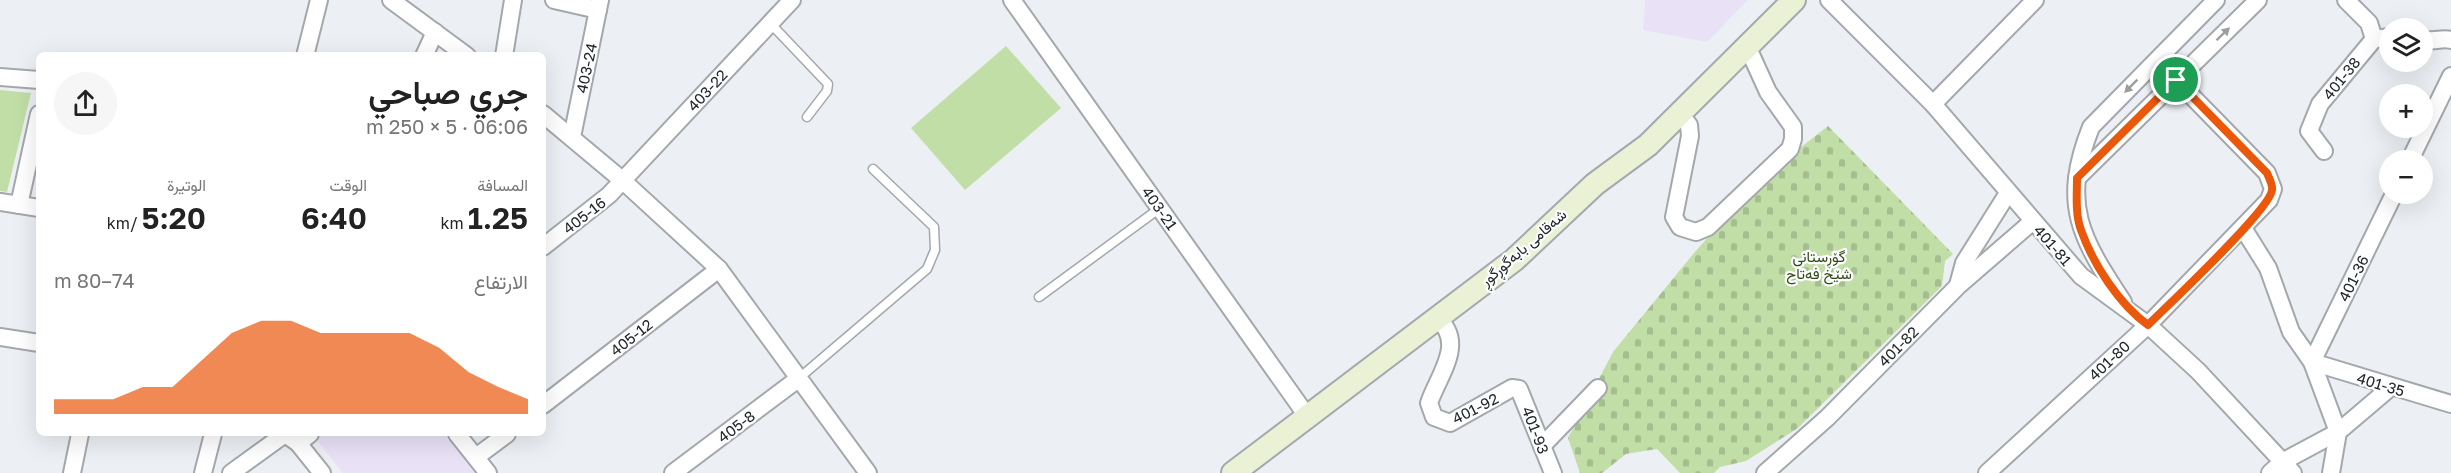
<!DOCTYPE html>
<html lang="ar">
<meta charset="utf-8">
<style>
:root{--surface:#fff;--page:#f6f6f6;--text:#222;--muted:#767676;--accent:#ea580c}
body{margin:0;font-family:"Golos Text",Vazirmatn,sans-serif;background:var(--page);color:var(--text);direction:rtl;height:100vh;display:flex;flex-direction:column;font-size:22px;white-space:nowrap}
*{box-sizing:border-box;margin:0}
p{font-size:20px;color:var(--muted)}
.icon{flex:none;width:33px;height:33px;fill:none;stroke:currentColor;stroke-width:2;stroke-linecap:round;stroke-linejoin:round}
.map{position:relative;flex:1;overflow:hidden;direction:ltr}
.sheet{position:absolute;left:36px;top:52px;width:510px;height:384px;display:flex;flex-direction:column;background:var(--surface);border-radius:9px;box-shadow:0 6px 24px #0002;direction:rtl}
.sheet>*{flex:none}
.buttons{position:absolute;left:2379px;top:18px;display:grid;gap:12px}
.buttons a{display:grid;place-items:center;width:54px;height:54px;border-radius:50%;background:var(--surface);box-shadow:0 6px 24px #0002;font-size:30px}
.pin{position:absolute;display:grid;place-items:center;width:51px;height:51px;color:#fff;margin:-26px;border:3px solid #fff;border-radius:50%;box-shadow:0 2px 6px #0007}
.round{display:grid;place-items:center;flex:none;width:63px;height:63px;border-radius:32px;background:var(--page)}
.head{display:flex;align-items:center;justify-content:space-between;height:102px;padding:0 18px}
h1{font-size:33px;font-weight:600;line-height:45px}
.stats{display:grid;grid-template-columns:repeat(3,1fr);gap:9px;height:102px;padding:6px 18px}
.stats div{display:grid;align-content:center}
.stats b{font-size:30px;font-weight:600}
.stats small{font-size:16px;font-weight:400}
.stats p{font-size:16px}
.chart{height:168px;padding:12px 18px}
.chart p{display:flex;justify-content:space-between}
.chart svg{width:100%;height:108px;margin-top:6px;fill:var(--accent);opacity:.7}
.map>svg:first-child{display:block}
.education{fill:#e9e2f7}
.cemetery{fill:url(#cemetery-stones)}
.park{fill:#c1dea6}
.lines{fill:none;stroke-linecap:round;stroke-linejoin:round}
.lane-casing{stroke:#a4a8ad;stroke-width:11}
.street-casing{stroke:#a4a8ad;stroke-width:20}
.secondary-casing{stroke:#a4a8ad;stroke-width:26}
.lane{stroke:#fff;stroke-width:8}
.street{stroke:#fff;stroke-width:16}
.secondary{stroke:#eaf1d5;stroke-width:22}
.oneway{fill:#9c9d9e}
.route-casing{stroke:#fff;stroke-width:12}
.route{stroke:#ea580c;stroke-width:8}
.labels{text-anchor:middle;dominant-baseline:central;stroke-width:4.5;stroke-linejoin:round;paint-order:stroke}
.street-label{font-size:15px;fill:#232527;stroke:#fcfdfe}
.park-label{font-size:15px;fill:#324a12;stroke:#fcfdfe}
</style>
<div class="map">
<svg width="2451" height="473" viewBox="0 0 2451 473">
<defs>
<pattern id="cemetery-stones" width="16" height="16" patternUnits="userSpaceOnUse" patternTransform="scale(1.5)"><rect width="16" height="16" fill="#c1dea6"/><path d="M2 7V4a2 2 0 0 1 4 0v3zM10 15v-3a2 2 0 0 1 4 0v3z" fill="#a6be8f"/></pattern>
</defs>
<rect width="100%" height="100%" fill="#ecf0f5"/>
<g class="education">
<polygon points="1645,0 1748,0 1707,42 1643,30"/>
<polygon points="324,434 444,434 475,473 343,473 316,439"/>
</g>
<polygon class="cemetery" points="1828,126 1953,254 1945,261 1942,286 1798,428 1746,461 1720,467 1714,473 1680,473 1657,449 1626,454 1602,473 1580,473 1568,438 1613,352 1694,253 1760,179"/>
<g class="park">
<polygon points="1006,46 1061,108 965,190 911,128"/>
<polygon points="0,90 31,93 7,192 0,191"/>
</g>
<g class="lines">
<g class="lane-casing">
<g id="lane">
<polyline points="770,23 828,84 827,91 807,117"/>
<polyline points="1039,297 1160,208"/>
<polyline points="798,379 927,269 935,250 934,227 873,169"/>
</g>
</g>
<g class="street-casing">
<g id="street">
<polyline points="391,0 467,56"/>
<polyline points="554,0 598,10"/>
<polyline points="1012,0 1307,416"/>
<polyline points="1829,0 1933,104 2081,276 2148,325 2198,371 2293,473"/>
<polyline points="2346,0 2369,23 2374,39 2390,37"/>
<path d="M2422 39C2435 43 2441 37 2451 40"/>
<polyline points="305,56 319,0"/>
<polyline points="424,56 435,32"/>
<polyline points="504,56 513,0"/>
<polyline points="0,77 39,80"/>
<polyline points="1933,104 2035,0"/>
<polyline points="543,114 622,180 719,269 868,473"/>
<polyline points="1680,114 1689,125 1690,136 1674,217 1680,227 1696,232 1708,227 1790,149 1793,139 1793,127 1768,92 1748,48"/>
<polyline points="572,137 600,0"/>
<polyline points="2324,151 2309,131 2320,104 2374,39"/>
<polyline points="2410,160 2451,76"/>
<polyline points="2077,178 2258,0"/>
<polyline points="2394,194 2312,362 2451,404"/>
<polyline points="0,202 39,208"/>
<polyline points="19,205 39,114"/>
<polyline points="2243,228 2268,268 2291,332 2312,362 2338,432 2331,473"/>
<polyline points="543,247 609,195 792,0"/>
<polyline points="1958,285 1964,263 2008,193"/>
<path d="M2123 302C2081 238 2060 205 2091 127L2216 0"/>
<path d="M1436 317C1467 342 1439 374 1429 403L1434 417 1450 423 1512 388 1519 389 1553 473"/>
<polyline points="0,337 39,343"/>
<polyline points="543,405 719,269"/>
<polyline points="457,434 488,473"/>
<polyline points="298,443 322,473"/>
<polyline points="1542,446 1598,388"/>
<polyline points="476,457 507,434"/>
<polyline points="72,473 80,434"/>
<polyline points="203,473 213,434"/>
<polyline points="231,473 285,434 298,443 310,434"/>
<polyline points="673,473 798,379"/>
<polyline points="1765,473 1827,418 1958,286 2033,221"/>
<polyline points="1987,473 2148,325 2269,200 2273,189 2267,173 2176,80"/>
<polyline points="2270,473 2282,462 2338,432 2391,387"/>
</g>
</g>
<g class="secondary-casing">
<polyline id="secondary" points="1233,473 1514,260 1595,184 1648,145 1794,0"/>
</g>
<use href="#lane" class="lane"/>
<use href="#street" class="street"/>
<use href="#secondary" class="secondary"/>
</g>
<defs><path id="oneway-solid" d="M-6-.8H1V-3.2L6.5 0L1 3.2V.8H-6Z" transform="scale(1.5)"/></defs>
<g class="oneway">
<use href="#oneway-solid" transform="translate(2223 34) rotate(-44)"/>
<use href="#oneway-solid" transform="translate(2131 86) rotate(135)"/>
</g>
<g class="lines">
<g class="route-casing">
<path id="route" d="M2176 80 2267 173C2269 178 2273 185 2272 190 2270 210 2168 305 2148 325 2119 304 2093 264 2081 230 2075 214 2077 194 2077 178Z"/>
</g>
<use href="#route" class="route"/>
</g>
<g class="labels">
<g class="street-label">
<text transform="translate(586 68) rotate(-78)">403-24</text>
<text transform="translate(2341 78) rotate(-51)">401-38</text>
<text transform="translate(707 90) rotate(-47)">403-22</text>
<text transform="translate(1160 208) rotate(55)">403-21</text>
<text transform="translate(584 215) rotate(-38)">405-16</text>
<text transform="translate(2053 245) rotate(49)">401-81</text>
<text transform="translate(1523 247) rotate(-41)">شەقامی بابەگوڕگوڕ</text>
<text transform="translate(2353 278) rotate(-64)">401-36</text>
<text transform="translate(631 337) rotate(-38)">405-12</text>
<text transform="translate(1898 346) rotate(-45)">401-82</text>
<text transform="translate(2109 360) rotate(-43)">401-80</text>
<text transform="translate(2381 384) rotate(17)">401-35</text>
<text transform="translate(1475 408) rotate(-27)">401-92</text>
<text transform="translate(736 426) rotate(-37)">405-8</text>
<text transform="translate(1536 430) rotate(69)">401-93</text>
</g>
<g class="park-label">
<text x="1819" y="256">گۆڕستانی<tspan x="1819" dy="17">شێخ فەتاح</tspan></text>
</g>
</g>
</svg>
<div class="buttons">
<a><svg class="icon" aria-label="layers" viewBox="0 0 24 24"><path d="M12 4l9 5-9 5-9-5zM3 14l9 5 9-5"/></svg></a>
<a>+</a>
<a>−</a>
</div>
<div class="pin" style="left:2176px;top:80px;background:#1e9e55"><svg class="icon" aria-label="arrive" viewBox="0 0 24 24"><path d="M6 21V4h12l-3 4 3 4H6"/></svg></div>
<section class="sheet">
<div class="head"><div><h1>جري صباحي</h1><p>06:06 · 5 × 250 m</p></div><a class="round"><svg class="icon" aria-label="share" viewBox="0 0 24 24"><path d="M12 15V3M7 8l5-5 5 5M5 13v7h14v-7"/></svg></a></div>
<div class="stats">
<div><p>المسافة</p><b>1.25<small> km</small></b></div>
<div><p>الوقت</p><b>6:40</b></div>
<div><p>الوتيرة</p><b>5:20<small> /km</small></b></div>
</div>
<div class="chart"><p><span>الارتفاع</span>74–80 m</p>
<svg viewBox="0 0 160 44" preserveAspectRatio="none"><path d="M0 44V38L10 38L20 38L30 33L40 33L50 22L60 11L70 6L80 6L90 11L100 11L110 11L120 11L130 17L140 27L150 33L160 38V44z"/></svg>
</div>
</section>
</div>
